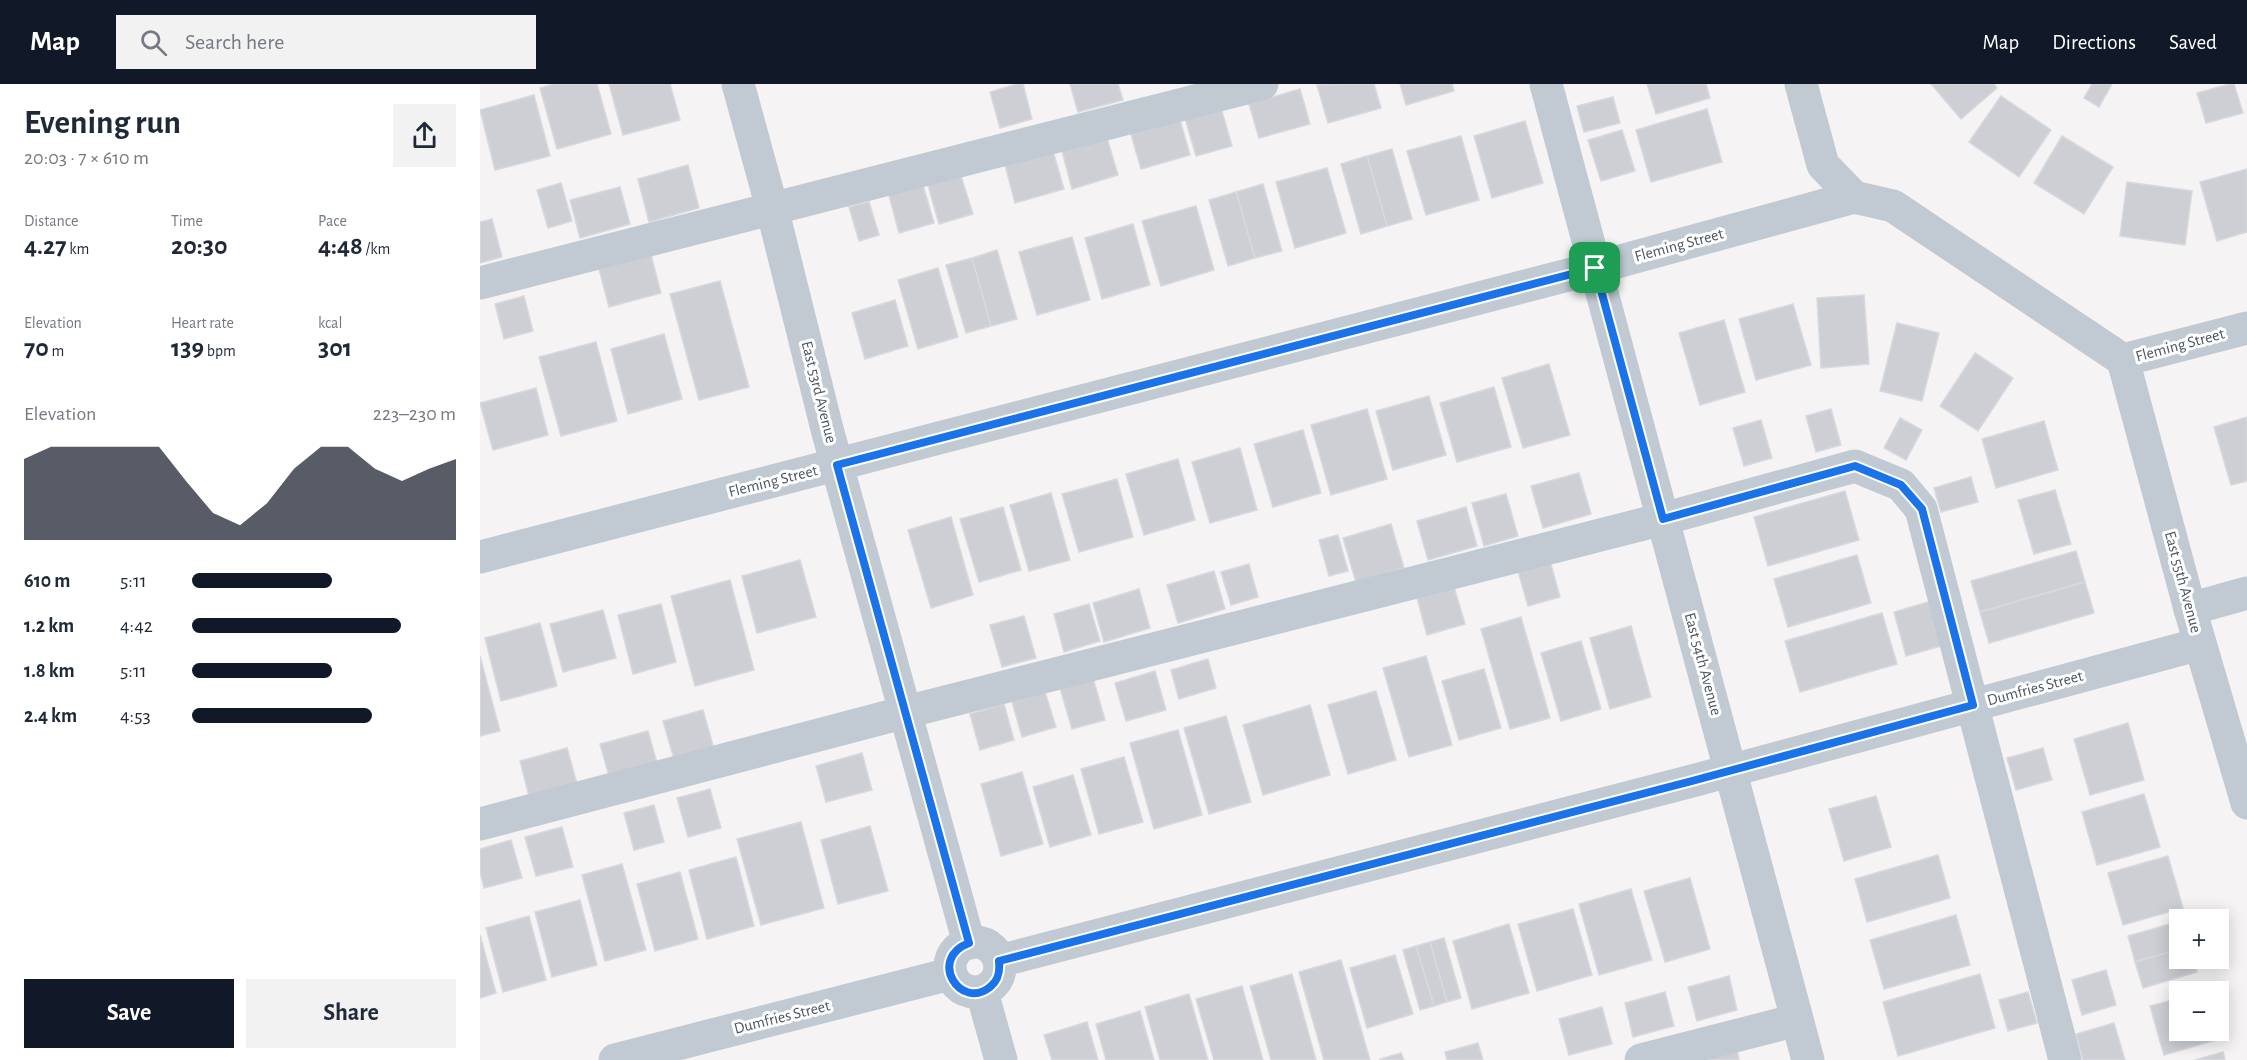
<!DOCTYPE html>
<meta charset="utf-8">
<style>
:root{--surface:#fff;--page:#f2f2f3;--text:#1f2937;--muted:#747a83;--accent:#111827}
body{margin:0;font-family:"Alegreya Sans",sans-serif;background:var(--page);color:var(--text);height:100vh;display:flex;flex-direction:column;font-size:22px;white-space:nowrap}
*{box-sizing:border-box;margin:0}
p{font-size:20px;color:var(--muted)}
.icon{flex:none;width:33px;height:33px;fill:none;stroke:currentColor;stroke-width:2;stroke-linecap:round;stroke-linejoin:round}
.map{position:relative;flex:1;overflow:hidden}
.drawer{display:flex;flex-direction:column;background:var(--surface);width:480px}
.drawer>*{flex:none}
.fabs{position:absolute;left:1689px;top:825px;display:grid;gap:12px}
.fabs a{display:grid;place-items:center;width:60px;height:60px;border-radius:0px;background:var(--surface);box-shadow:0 3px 15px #0003;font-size:30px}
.pin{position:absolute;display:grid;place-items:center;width:51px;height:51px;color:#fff;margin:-26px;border-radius:12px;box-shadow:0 3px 9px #0006}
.round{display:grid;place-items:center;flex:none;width:63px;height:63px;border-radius:0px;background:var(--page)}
.headline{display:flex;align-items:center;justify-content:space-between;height:102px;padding:0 24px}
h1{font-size:33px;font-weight:600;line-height:45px}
.stats{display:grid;grid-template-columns:repeat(3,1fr);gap:9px;height:102px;padding:6px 24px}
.stats div{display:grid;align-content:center}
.stats b{font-size:26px;font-weight:600}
.stats small{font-size:16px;font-weight:400}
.stats p{font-size:16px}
.chart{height:168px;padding:12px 24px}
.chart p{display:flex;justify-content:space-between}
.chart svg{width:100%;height:108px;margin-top:6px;fill:var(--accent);opacity:.7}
.action{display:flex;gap:12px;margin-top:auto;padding:12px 24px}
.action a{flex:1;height:69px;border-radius:0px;background:var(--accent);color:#fff;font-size:24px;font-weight:600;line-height:69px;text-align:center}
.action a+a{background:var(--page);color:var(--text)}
ul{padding:0 24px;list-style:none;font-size:20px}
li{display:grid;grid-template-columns:96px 72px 1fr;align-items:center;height:45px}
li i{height:15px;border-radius:8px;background:var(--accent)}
header{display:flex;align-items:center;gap:36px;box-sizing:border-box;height:84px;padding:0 30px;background:var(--accent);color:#fff}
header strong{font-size:28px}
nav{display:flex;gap:33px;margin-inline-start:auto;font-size:21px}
.search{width:420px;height:54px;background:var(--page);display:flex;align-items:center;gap:15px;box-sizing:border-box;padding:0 21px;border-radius:0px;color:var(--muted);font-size:22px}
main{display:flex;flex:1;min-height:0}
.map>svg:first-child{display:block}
.building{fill:#cdcfd5;stroke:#d7d9de;stroke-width:1.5}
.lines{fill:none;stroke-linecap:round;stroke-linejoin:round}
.minor{stroke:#c1cad2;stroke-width:33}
.route-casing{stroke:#fff;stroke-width:12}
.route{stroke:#1a73e8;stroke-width:8}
.labels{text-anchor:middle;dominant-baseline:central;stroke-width:6;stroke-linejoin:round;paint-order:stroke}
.street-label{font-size:16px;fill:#4a5661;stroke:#fff}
</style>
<header>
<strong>Map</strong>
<div class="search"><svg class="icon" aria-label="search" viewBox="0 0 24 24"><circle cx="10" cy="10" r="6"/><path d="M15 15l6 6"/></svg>Search here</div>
<nav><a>Map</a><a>Directions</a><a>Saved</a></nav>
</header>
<main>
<section class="drawer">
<div class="headline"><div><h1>Evening run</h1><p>20:03 · 7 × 610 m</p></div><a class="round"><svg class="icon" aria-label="share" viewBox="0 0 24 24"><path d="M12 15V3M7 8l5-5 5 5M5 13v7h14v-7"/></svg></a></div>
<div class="stats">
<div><p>Distance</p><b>4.27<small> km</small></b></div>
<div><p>Time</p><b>20:30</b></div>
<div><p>Pace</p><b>4:48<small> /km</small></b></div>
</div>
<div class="stats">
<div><p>Elevation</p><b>70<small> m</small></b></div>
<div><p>Heart rate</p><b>139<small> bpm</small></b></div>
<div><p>kcal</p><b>301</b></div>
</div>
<div class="chart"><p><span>Elevation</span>223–230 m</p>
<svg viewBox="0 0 160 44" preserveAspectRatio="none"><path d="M0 44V11L10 6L20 6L30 6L40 6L50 6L60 20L70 33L80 38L90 29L100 15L110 6L120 6L130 15L140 20L150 15L160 11V44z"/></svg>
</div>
<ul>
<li><b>610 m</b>5:11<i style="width:53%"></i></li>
<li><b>1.2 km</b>4:42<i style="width:79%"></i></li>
<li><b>1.8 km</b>5:11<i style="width:53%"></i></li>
<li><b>2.4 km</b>4:53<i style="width:68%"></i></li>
</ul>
<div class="action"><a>Save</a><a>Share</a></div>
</section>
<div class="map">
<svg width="1767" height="976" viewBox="0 0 1767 976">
<rect width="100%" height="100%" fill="#f5f3f3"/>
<g class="building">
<polygon points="74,0 117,0 131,50 77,65 60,4"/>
<polygon points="129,0 190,0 200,36 143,51"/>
<polygon points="537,0 543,0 552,35 520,44 510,8"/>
<polygon points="590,0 638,0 643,16 598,28"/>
<polygon points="894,0 901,24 848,39 837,1"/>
<polygon points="920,0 972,0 974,7 926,21"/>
<polygon points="1167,0 1226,0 1230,14 1176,30"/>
<polygon points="1451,0 1514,0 1517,4 1481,35"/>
<polygon points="1612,0 1632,0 1619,23 1604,14"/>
<polygon points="1750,0 1754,0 1763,29 1726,39 1717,9"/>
<polygon points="820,5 830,40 779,54 769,20"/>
<polygon points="54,11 70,72 15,86 0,26"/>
<polygon points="1521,12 1571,46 1539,93 1489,58"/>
<polygon points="1133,13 1140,39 1104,48 1097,22"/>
<polygon points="741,24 752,62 716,72 705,34"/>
<polygon points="1227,25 1242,78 1171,98 1156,46"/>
<polygon points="700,36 710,71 661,85 651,50"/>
<polygon points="1045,37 1063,99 1012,114 994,52"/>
<polygon points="1142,46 1155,87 1121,97 1108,56"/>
<polygon points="981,52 999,116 946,131 927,67"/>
<polygon points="1582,52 1633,83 1604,130 1554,99"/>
<polygon points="627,54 638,91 592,105 582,67"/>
<polygon points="912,65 932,135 907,142 887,72"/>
<polygon points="573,67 584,105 535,119 525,81"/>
<polygon points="887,72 907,142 881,150 861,80"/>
<polygon points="208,81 219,124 169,138 158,95"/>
<polygon points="847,84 866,149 815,164 796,98"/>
<polygon points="1767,85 1767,148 1737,157 1720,98"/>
<polygon points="481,92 493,130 459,140 448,101"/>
<polygon points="442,98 454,139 419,149 408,108"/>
<polygon points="1647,98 1712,107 1705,161 1640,152"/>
<polygon points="81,99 92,137 68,144 57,106"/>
<polygon points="783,100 802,167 775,174 756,108"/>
<polygon points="140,103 150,140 100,154 90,116"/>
<polygon points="756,108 775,174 748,182 729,116"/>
<polygon points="389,118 399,151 379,157 369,123"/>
<polygon points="716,122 734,186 681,202 662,137"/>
<polygon points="12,135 22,173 0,179 0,138"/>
<polygon points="653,140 670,201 622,215 605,154"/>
<polygon points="592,153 610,216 557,231 539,168"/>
<polygon points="517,166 537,235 511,242 492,174"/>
<polygon points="171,171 181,209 129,223 119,185"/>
<polygon points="492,174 511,242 486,249 466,181"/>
<polygon points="458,184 478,253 438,265 418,196"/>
<polygon points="240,197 269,303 219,316 190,210"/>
<polygon points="1384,211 1389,280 1341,284 1337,214"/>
<polygon points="44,212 53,247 24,255 15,220"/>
<polygon points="415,216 428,262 385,275 372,229"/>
<polygon points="1313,220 1331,281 1276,296 1259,235"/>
<polygon points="1244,236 1265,308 1220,321 1199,249"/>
<polygon points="1417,239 1459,249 1442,317 1400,307"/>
<polygon points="184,250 202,315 148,330 131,265"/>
<polygon points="116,258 137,337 81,352 59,273"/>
<polygon points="1495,269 1533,294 1498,347 1460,322"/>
<polygon points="1069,280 1090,351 1043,364 1022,294"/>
<polygon points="1014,303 1031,363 977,378 960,319"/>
<polygon points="56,304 68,351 13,366 0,319"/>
<polygon points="949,312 966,371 913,386 896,327"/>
<polygon points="887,325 907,395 851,411 831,341"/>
<polygon points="1351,325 1361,361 1336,368 1326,332"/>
<polygon points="1767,333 1767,397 1751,401 1734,343"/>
<polygon points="1420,334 1442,346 1426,376 1404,364"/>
<polygon points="1281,336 1292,374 1264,382 1253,344"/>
<polygon points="1564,337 1578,386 1516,404 1502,355"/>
<polygon points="823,346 841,409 793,423 774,360"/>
<polygon points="760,364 777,426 730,439 712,378"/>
<polygon points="698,375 715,436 664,451 646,390"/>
<polygon points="1099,389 1111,430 1063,444 1051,402"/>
<polygon points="1491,393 1498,418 1461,428 1454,404"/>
<polygon points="637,395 653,453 599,468 582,410"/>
<polygon points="1575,406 1591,460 1554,470 1538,416"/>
<polygon points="1365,407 1379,456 1288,482 1274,433"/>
<polygon points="571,409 590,476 549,487 530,421"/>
<polygon points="1026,410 1038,452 1004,462 992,419"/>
<polygon points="523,423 541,486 499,498 480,435"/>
<polygon points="986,423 997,462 948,476 937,437"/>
<polygon points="471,433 493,511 451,524 428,446"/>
<polygon points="911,440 924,484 876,498 863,454"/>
<polygon points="858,451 868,487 849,492 839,456"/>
<polygon points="1596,467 1605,498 1500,528 1491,497"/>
<polygon points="1377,471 1391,519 1308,543 1294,495"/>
<polygon points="320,476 336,533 277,549 262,492"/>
<polygon points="1070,477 1080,513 1048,522 1038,487"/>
<polygon points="769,480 778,513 751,521 741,488"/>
<polygon points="734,487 745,525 698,539 687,501"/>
<polygon points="250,496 274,586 215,602 191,512"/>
<polygon points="1605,498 1614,529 1509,559 1500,528"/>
<polygon points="974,503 985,540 947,551 937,514"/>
<polygon points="659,505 670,544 624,558 613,519"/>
<polygon points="1455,516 1468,560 1426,572 1414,528"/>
<polygon points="181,520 196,578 153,590 138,531"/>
<polygon points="609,520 620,557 584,568 574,530"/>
<polygon points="123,526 136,574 83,588 70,540"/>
<polygon points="1402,529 1417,580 1320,608 1305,557"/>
<polygon points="544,532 556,574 522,583 510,541"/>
<polygon points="1041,533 1070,634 1030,645 1001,545"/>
<polygon points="60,539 77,602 21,617 5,554"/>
<polygon points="1151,542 1171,613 1130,625 1110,554"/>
<polygon points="1101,557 1121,625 1081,637 1061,569"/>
<polygon points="0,572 20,647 0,652"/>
<polygon points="946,572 972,661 929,673 903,584"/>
<polygon points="728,575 736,604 699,615 691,586"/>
<polygon points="1004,585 1021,644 979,656 962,597"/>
<polygon points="675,587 686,626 646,637 635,599"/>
<polygon points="613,594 625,636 592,645 580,604"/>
<polygon points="896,607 916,676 868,690 848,621"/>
<polygon points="565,608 576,643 542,653 532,618"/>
<polygon points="524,620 534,656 500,666 490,630"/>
<polygon points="830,621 850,691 783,711 763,641"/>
<polygon points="223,626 234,665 194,675 183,637"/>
<polygon points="746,632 771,718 729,730 704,644"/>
<polygon points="1648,639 1664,696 1610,711 1594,655"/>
<polygon points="698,646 722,731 674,745 650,659"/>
<polygon points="168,647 177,679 129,692 120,660"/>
<polygon points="87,664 98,703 50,716 40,677"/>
<polygon points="1563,664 1572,696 1536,706 1527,674"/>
<polygon points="382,669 392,706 346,718 336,682"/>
<polygon points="644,673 663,738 619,750 601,685"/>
<polygon points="542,688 563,760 521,772 501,700"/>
<polygon points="593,691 611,751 570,763 553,703"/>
<polygon points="230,705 241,744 208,753 197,714"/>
<polygon points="1664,710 1680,763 1617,781 1602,728"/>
<polygon points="1396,712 1411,763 1364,777 1349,725"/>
<polygon points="174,721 184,758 154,766 144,729"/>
<polygon points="321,738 344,824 281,841 257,755"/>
<polygon points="390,742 408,807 358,820 341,756"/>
<polygon points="82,743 93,783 56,792 45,753"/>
<polygon points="31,756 42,794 4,804 0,788 0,765"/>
<polygon points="1458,771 1470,814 1387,838 1375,795"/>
<polygon points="1688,772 1703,824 1643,841 1628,789"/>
<polygon points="256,773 274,842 227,855 209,786"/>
<polygon points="142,780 166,866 125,877 102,791"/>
<polygon points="200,788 218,855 175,867 157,800"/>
<polygon points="1210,794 1230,865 1185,878 1164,807"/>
<polygon points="1151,805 1172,876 1119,891 1099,820"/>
<polygon points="100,816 117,881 72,893 55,828"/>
<polygon points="1093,825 1112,891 1057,907 1038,840"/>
<polygon points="1476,831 1490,881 1404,905 1390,856"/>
<polygon points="49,832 66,896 23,908 6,844"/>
<polygon points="1700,837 1700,865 1655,878 1648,852"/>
<polygon points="1029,840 1049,909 992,925 973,857"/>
<polygon points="0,851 16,909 0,914"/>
<polygon points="964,854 981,914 967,918 950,858"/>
<polygon points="950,858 967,918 954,922 936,862"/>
<polygon points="936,862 954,922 940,926 923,866"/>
<polygon points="1700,865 1700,874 1713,874 1717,888 1663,904 1655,878"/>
<polygon points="915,871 933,930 887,944 870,884"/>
<polygon points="861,876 890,976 844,976 819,888"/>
<polygon points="1626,886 1636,921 1602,931 1592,896"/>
<polygon points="812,890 836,976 791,976 770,902"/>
<polygon points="1500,890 1515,944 1418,972 1403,918"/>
<polygon points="1249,892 1257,926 1217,937 1208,903"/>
<polygon points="762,902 783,976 734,976 716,915"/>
<polygon points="1185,908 1194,942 1153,953 1145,919"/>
<polygon points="1548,908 1557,939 1528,947 1519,916"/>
<polygon points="709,910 728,976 680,976 665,923"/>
<polygon points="1700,914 1700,946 1738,946 1738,937 1743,954 1684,971 1670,922"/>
<polygon points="1122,923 1132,960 1089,971 1079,935"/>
<polygon points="660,927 674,976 626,976 616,940"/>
<polygon points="607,938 618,976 572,976 564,951"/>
<polygon points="1634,939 1645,976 1603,976 1596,950"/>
<polygon points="998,959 1003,976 967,976 965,968"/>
<polygon points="1257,966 1259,976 1222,976"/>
<polygon points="1743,968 1745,976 1715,976"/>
<polygon points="921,969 924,976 900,976 900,975"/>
</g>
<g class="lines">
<g class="minor">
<polyline points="258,0 292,124 347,345 489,859"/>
<polyline points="1066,0 1328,976"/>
<polyline points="1321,0 1343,81 1374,113"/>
<polyline points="0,199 782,0"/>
<polyline points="1643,276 1710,525 1767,719"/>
<polyline points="0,473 1115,184 1374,113 1413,122 1643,276 1767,244"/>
<polyline points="1710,525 1767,509"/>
<polyline points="0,740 426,628 1183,435 1375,382 1421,401 1441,425 1585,976"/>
<circle cx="495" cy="883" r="25"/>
<polyline points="519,877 1212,697 1720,560"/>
<polyline points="502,908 521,976"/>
<polyline points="135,976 470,890"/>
<polyline points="1161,976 1317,936"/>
</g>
</g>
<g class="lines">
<g class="route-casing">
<path id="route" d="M1115 184 1183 435 1375 382 1421 401 1442 425 1493 621 1212 697 519 877C520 887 519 896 510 903 481 927 447 875 489 859L357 381Z"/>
</g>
<use href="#route" class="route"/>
</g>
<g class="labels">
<g class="street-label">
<text transform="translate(1199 161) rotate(-15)">Fleming Street</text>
<text transform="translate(1700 261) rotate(-15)">Fleming Street</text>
<text transform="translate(339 308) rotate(76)">East 53rd Avenue</text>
<text transform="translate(293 397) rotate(-14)">Fleming Street</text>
<text transform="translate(1703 498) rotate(75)">East 55th Avenue</text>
<text transform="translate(1223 580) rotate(75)">East 54th Avenue</text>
<text transform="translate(1555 604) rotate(-15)">Dumfries Street</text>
<text transform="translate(302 933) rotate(-14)">Dumfries Street</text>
</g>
</g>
</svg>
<div class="fabs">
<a>+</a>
<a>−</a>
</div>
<div class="pin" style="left:1115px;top:184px;background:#1e9e55"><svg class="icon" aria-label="arrive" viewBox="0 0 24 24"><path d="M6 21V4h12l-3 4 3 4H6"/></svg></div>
</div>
</main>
